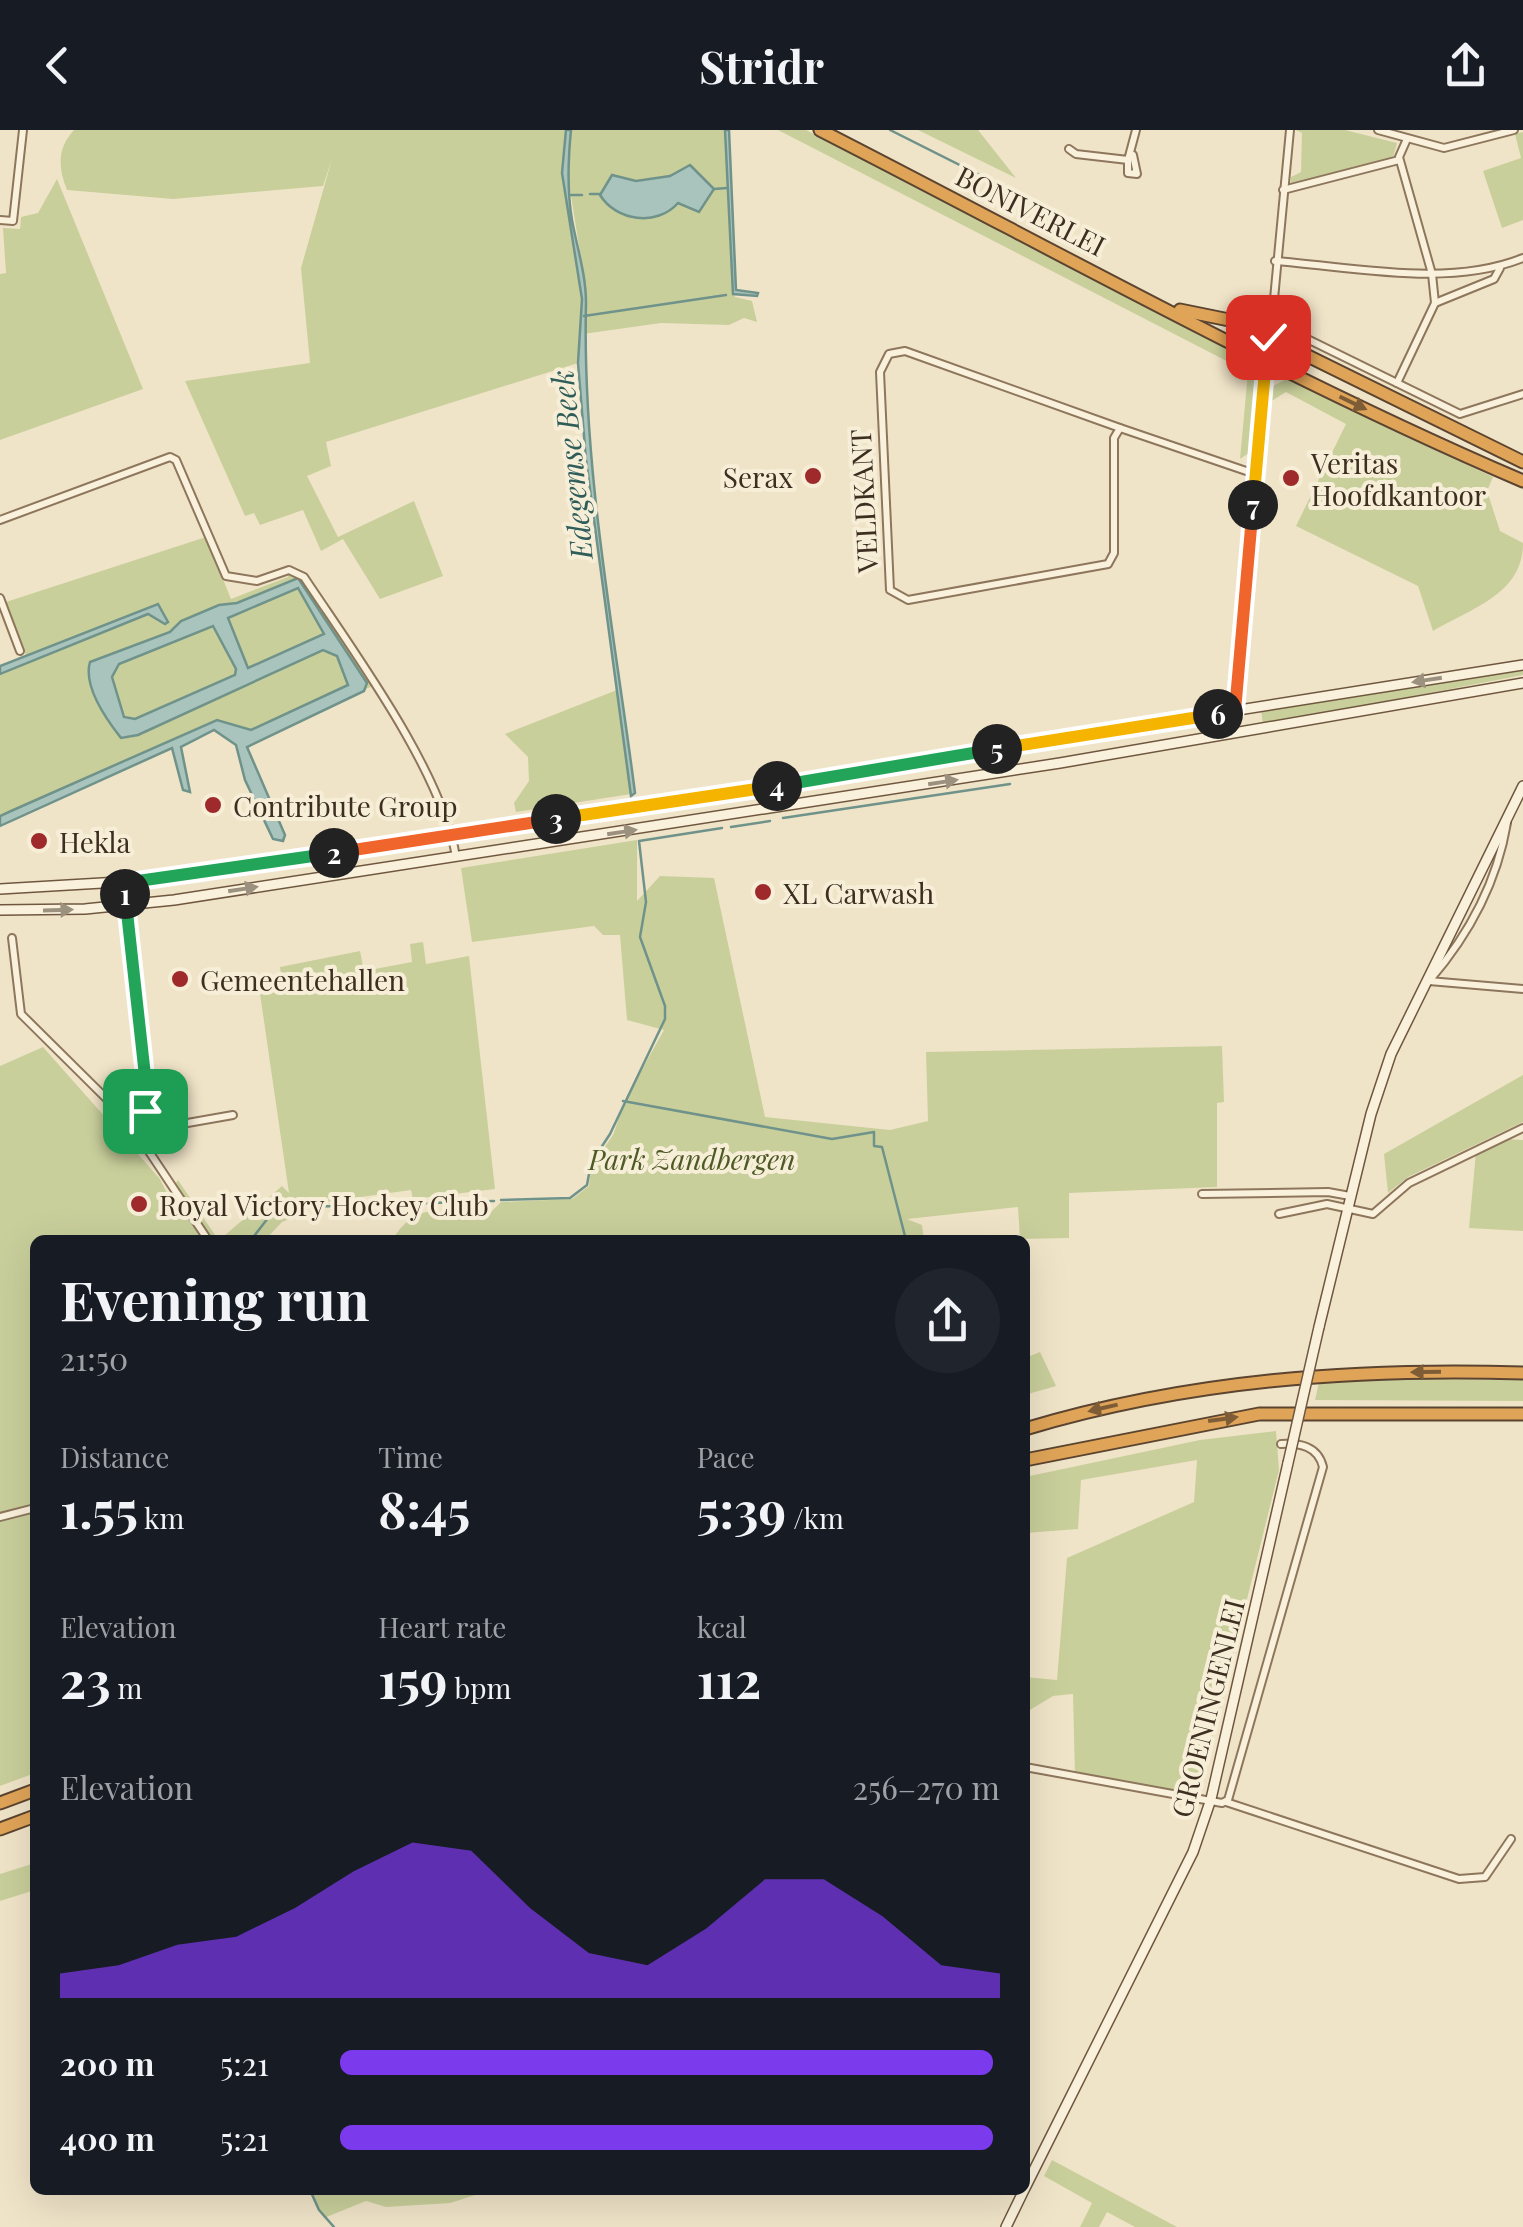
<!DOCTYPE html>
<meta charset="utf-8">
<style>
:root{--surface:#171b24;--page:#20242c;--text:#f1f3f6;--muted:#9ea1a6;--accent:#7c3aed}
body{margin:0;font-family:"Playfair Display",serif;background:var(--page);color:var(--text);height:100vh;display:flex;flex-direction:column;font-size:38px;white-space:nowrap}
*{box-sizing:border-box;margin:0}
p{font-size:32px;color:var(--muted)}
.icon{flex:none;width:55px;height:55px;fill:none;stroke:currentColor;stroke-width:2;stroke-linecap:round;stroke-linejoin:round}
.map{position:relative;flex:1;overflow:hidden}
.panel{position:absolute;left:30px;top:1105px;width:1000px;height:960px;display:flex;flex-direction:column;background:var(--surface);border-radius:15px;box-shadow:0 10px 40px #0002}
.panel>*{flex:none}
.pin{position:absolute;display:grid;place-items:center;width:85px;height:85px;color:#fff;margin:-42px;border-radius:20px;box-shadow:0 5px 15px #0006}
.km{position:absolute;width:50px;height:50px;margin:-25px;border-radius:50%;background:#222;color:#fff;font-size:28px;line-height:50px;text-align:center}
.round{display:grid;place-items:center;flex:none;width:105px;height:105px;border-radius:52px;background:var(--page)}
.overview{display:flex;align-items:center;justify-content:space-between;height:170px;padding:0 30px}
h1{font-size:55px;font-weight:700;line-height:75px}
.stats{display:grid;grid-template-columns:repeat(3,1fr);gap:15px;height:170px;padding:10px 30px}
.stats div{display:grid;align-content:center}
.stats b{font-size:50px;font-weight:700}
.stats small{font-size:28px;font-weight:400}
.stats p{font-size:28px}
.chart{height:280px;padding:20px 30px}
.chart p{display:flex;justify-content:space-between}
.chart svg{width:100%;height:180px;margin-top:10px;fill:var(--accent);opacity:.7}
ul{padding:0 30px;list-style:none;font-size:32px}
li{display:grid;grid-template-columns:160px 120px 1fr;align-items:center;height:75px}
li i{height:25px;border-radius:12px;background:var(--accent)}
header{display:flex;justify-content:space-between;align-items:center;height:130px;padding:0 30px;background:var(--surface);font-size:45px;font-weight:700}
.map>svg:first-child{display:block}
.green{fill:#c9cf9b}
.water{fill:#a9c4bc;stroke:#6f938a;stroke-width:2.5;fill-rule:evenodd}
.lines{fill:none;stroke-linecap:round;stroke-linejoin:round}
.stream{stroke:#6f938a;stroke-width:2.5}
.street-casing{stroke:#8d765c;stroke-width:10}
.secondary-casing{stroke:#6f573f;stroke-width:12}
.highway-casing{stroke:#5b4430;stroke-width:15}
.street{stroke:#faf1dc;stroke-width:6}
.secondary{stroke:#faf1dc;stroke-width:9}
.highway{stroke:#e0a458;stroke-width:11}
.secondary-bridge-casing{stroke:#6f573f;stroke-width:12;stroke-linecap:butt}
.secondary-bridge{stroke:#faf1dc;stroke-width:9}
.oneway{fill:#7e5d36}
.oneway2{fill:#9c907e}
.split-1-casing{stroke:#fff;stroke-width:20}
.split-2-casing{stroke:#fff;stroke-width:20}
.split-3-casing{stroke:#fff;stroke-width:20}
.split-4-casing{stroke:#fff;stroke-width:20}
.split-5-casing{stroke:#fff;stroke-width:20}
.split-6-casing{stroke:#fff;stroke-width:20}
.split-7-casing{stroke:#fff;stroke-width:20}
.split-8-casing{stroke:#fff;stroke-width:20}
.split-1{stroke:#22a559;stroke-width:12}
.split-2{stroke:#22a559;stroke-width:12}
.split-3{stroke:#f0652b;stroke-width:12}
.split-4{stroke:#f5b400;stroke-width:12}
.split-5{stroke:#22a559;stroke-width:12}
.split-6{stroke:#f5b400;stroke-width:12}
.split-7{stroke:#f0652b;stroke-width:12}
.split-8{stroke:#f5b400;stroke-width:12}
.poi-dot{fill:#9e2a2b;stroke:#f7eed8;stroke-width:4}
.labels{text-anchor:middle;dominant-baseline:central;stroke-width:8;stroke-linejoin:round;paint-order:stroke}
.street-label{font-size:28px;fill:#3d2e20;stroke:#f7eed8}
.poi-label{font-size:28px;fill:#3d2e20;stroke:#f7eed8;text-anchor:start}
.park-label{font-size:28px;font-style:italic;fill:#4d5a26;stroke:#f7eed8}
.water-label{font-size:30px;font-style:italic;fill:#2f5d5a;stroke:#f7eed8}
</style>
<header><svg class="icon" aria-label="back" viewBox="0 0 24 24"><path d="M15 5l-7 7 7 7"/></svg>Stridr<svg class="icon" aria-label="share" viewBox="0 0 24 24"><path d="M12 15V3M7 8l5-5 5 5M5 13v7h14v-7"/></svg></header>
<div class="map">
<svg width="1523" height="2097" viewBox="0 0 1523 2097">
<rect width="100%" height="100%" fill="#f0e4c8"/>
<g class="green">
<path d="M74 0H566L562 43 582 169 578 233 326 312 331 336 307 346 338 407 414 371 443 446 380 469 343 409 321 421 303 380 260 395 254 383 245 386 185 251 310 233 301 138 332 29 323 56 173 69 67 60C58 38 57 18 74 0Z"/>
<polygon points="571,0 725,0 732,154 735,167 752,171 757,192 744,188 729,195 661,193 583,204 582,134 567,41"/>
<polygon points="778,0 806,0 1254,231 1258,246 1252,321 1240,329 1248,242"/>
<polygon points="918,0 978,0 1016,48"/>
<polygon points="1296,0 1345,0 1397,13 1393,27 1291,54 1291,47 1301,42 1302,3"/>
<polygon points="1523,2 1523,90 1502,98 1483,41 1521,28 1515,4"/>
<polygon points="57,49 143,259 0,310 0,144 6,143 3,98 20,99 21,87 38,83"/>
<path d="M1287 249 1493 347 1487 361 1500 401 1523 413C1523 464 1472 478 1433 501L1418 456 1296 396 1346 294 1286 262 1270 272 1271 257Z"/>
<polygon points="206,407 231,469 288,447 289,440 300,443 373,556 238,610 226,592 0,696 0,544 28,531 6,472"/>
<polygon points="1523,540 1523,545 1263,595 1261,580"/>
<polygon points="617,560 631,664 516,682 514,673 529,651 528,627 505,604"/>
<path d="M637 710V771L660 746 714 748 765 987 890 1000 928 991 926 922 1222 916 1224 972 1217 973V1057L1069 1063V1108L1020 1109 1018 1077 907 1089 922 1095 924 1110H392C419 1068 442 1082 483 1090L501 1072 572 1069 589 1056 591 1037 613 1005 626 968 664 900 627 890 620 805H603L594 796 472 812 461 738Z"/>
<polygon points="423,812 426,834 469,826 495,1059 413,1069 411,1060 297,1076 301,1084 282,1092 265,1110 35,1110 35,1643 0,1656 0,936 43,917 160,1049 168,1065 178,1050 215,1105 224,1106 282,1056 289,1063 258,850 281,845 280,837 360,821 364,841 412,832 410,814"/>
<polygon points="1523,945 1523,992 1408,1047 1388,1063 1384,1024"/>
<polygon points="1506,1009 1523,1010 1523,1101 1469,1098 1476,1022"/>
<polygon points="1040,1222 1056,1256 1028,1264 1030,1272 1025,1274 1025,1228"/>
<polygon points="1394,1249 1523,1250 1523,1271 1315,1270 1319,1252"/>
<polygon points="1276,1301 1279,1340 1198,1667 1075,1646 1073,1564 1053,1566 1025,1583 1025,1547 1057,1550 1067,1428 1194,1372 1197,1330 1081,1350 1078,1399 1025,1403 1025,1347 1200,1310"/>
<polygon points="35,1733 35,1760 0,1771 0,1744"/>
<polygon points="1052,2030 1177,2097 1135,2097 1107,2082 1099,2097 1080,2097 1092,2073 1044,2046"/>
<polygon points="310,2060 491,2060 450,2073 386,2077 366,2071 324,2088"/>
</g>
<g class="water">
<path d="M566 0H571C568 30 567 61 572 90 577 118 586 144 586 173 582 338 614 499 635 663L631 666 586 330 578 233 582 169 562 43Z"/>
<polygon points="725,0 729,0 736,160 758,163 757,166 733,164"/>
<path d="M690 35 714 59 699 82 678 73C657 97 616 91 600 65L612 45 636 51 670 46Z"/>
<path d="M298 448 367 553 364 561 247 617 285 705 283 711 273 709 245 650 236 615 214 600 181 617 190 662 183 660 172 618 0 696V686L11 681 217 590 251 600 348 555 337 526 323 520 138 605 121 608C106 589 83 556 90 532L170 502 181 491 219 475 237 473ZM298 458 324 504 248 538 228 488ZM213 496 236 539 235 545 135 589 124 587 112 547 119 534Z"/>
<polygon points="158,474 168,492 165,494 148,484 0,544 0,536"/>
</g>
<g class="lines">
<g class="stream">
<polyline points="890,0 1061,86"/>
<polyline points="714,59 727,58"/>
<polyline points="590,64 600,64"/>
<polyline points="571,65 582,65"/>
<polyline points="584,186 726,165"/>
<polyline points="783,688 1010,654"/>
<polyline points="731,697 770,691"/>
<polyline points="623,971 832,1009 874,1002 874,1016 882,1017 906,1110"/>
<polyline points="501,1070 570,1068 587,1055 591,1033 610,1004 665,889 665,876 640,807 646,772 639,711 722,698"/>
<polyline points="251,1110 268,1088 305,1077 494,1071"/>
<polyline points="310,2060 319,2080 334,2097"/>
</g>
<g class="street-casing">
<g id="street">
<polyline points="1378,0 1444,18 1514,0"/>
<polyline points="1069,19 1076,24 1128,30 1136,0"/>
<polyline points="1128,30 1128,43 1137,44 1133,25"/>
<polyline points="1283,60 1399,30"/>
<polyline points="0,90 13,91 23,0"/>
<path d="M1275 131C1354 137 1448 158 1523 128"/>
<polyline points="1435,173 1494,149 1500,138"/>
<polyline points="1287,199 1460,284 1523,264"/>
<polygon points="905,221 1120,298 1114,308 1114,423 1108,434 908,470 890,460 880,242 889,224"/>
<polyline points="1397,253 1435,173 1432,144 1399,27 1407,9"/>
<polyline points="1120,298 1255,344"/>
<path d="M0 390 170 327 176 330 226 446 257 451 289 440 304 447C353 521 442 641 456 727"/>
<polyline points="0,468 20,521"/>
<polyline points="1235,581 1290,0"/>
<path d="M1507 693C1497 752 1468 806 1429 851L1523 859"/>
<polyline points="123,745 149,982 159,993 154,1007 142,1011"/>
<polyline points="12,808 21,884 129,991 132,1006 142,1011 208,1110"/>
<polyline points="129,991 135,983 149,982"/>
<polyline points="159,998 233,985"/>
<polyline points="1202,1064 1328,1062 1350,1066"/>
<polyline points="1279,1084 1327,1074 1373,1084 1409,1053 1523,998"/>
<polyline points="0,1387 35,1378"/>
<path d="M1025 1637 1222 1673 1228 1670 1323 1337C1318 1316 1300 1313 1281 1314"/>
<polyline points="1226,1672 1459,1749 1485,1747 1511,1709"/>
</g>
</g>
<g class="secondary-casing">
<g id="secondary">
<polyline points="0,759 170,749 1523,535"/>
<polyline points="0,780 85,779 174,770 1060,633 1523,553"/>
<polyline points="1319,1197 1371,984 1391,924 1523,656"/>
<polyline points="1025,2058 1193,1722 1211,1669 1288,1333"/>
<polyline points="1006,2097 1024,2060"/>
</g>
</g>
<g class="highway-casing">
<g id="highway">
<path d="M820 0C1053 119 1283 248 1523 351"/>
<polyline points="1180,180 1239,192 1523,332"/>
<path d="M1025 1299C1188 1250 1354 1238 1523 1243"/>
<polyline points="1025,1330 1259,1284 1523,1284"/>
<polyline points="0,1673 35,1660"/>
<polyline points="0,1699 35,1686"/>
</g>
</g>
<use href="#street" class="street"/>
<use href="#secondary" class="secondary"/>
<use href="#highway" class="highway"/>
<g class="secondary-bridge-casing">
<polyline id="secondary-bridge" points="1288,1333 1319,1197"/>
</g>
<use href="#secondary-bridge" class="secondary-bridge"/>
</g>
<defs><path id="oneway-solid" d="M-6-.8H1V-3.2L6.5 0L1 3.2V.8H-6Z" transform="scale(2.5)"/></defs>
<g class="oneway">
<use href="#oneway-solid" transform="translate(1353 273) rotate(26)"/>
<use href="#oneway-solid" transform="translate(1426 1242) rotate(179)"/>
<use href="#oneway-solid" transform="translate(1103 1278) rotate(167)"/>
<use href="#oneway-solid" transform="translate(1223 1289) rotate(-8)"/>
</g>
<g class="oneway2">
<use href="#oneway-solid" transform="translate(1427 550) rotate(171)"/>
<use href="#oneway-solid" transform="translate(943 652) rotate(-9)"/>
<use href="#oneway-solid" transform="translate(622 702) rotate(-9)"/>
<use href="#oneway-solid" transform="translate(243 759) rotate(-9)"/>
<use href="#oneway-solid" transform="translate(58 780) rotate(-2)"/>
</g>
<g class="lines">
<g class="split-1-casing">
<polyline id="split-1" points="125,764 149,982 145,981"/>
</g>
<g class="split-2-casing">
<polyline id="split-2" points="125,764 124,753 334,723"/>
</g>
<g class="split-3-casing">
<polyline id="split-3" points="334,723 556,689"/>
</g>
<g class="split-4-casing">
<polyline id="split-4" points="556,689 777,656"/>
</g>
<g class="split-5-casing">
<polyline id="split-5" points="777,656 997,619"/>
</g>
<g class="split-6-casing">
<polyline id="split-6" points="997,619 1218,584"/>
</g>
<g class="split-7-casing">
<polyline id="split-7" points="1218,584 1235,581 1253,375"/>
</g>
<g class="split-8-casing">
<polyline id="split-8" points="1253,375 1268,207"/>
</g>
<use href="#split-1" class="split-1"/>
<use href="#split-2" class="split-2"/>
<use href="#split-3" class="split-3"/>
<use href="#split-4" class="split-4"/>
<use href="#split-5" class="split-5"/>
<use href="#split-6" class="split-6"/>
<use href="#split-7" class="split-7"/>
<use href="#split-8" class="split-8"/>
</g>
<g class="poi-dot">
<circle cx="813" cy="346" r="10"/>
<circle cx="1291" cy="348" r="10"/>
<circle cx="213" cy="675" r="10"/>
<circle cx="39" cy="711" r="10"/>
<circle cx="763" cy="762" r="10"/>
<circle cx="180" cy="849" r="10"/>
<circle cx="139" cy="1074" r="10"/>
</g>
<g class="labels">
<g class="street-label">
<text transform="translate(1031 80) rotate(27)">BONIVERLEI</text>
<text transform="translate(863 371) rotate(-93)">VELDKANT</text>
<text transform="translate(1207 1578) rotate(-76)">GROENINGENLEI</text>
</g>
<g class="poi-label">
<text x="1311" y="332">Veritas<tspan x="1311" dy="32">Hoofdkantoor</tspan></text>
<text x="793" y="346" text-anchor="end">Serax</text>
<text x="233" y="675">Contribute Group</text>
<text x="59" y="711">Hekla</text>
<text x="783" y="762">XL Carwash</text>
<text x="200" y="849">Gemeentehallen</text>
<text x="159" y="1074">Royal Victory Hockey Club</text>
</g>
<g class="park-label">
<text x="692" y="1028">Park Zandbergen</text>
</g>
<g class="water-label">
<text transform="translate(571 335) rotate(-96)">Edegemse Beek</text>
</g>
</g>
</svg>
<div class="pin" style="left:145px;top:981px;background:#1e9e55"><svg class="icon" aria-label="arrive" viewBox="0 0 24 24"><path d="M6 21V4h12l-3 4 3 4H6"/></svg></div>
<div class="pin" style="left:1268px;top:207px;background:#d93025"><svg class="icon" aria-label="check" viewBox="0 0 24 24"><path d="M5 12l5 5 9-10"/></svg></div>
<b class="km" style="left:125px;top:764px">1</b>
<b class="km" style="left:334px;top:723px">2</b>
<b class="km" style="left:556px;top:689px">3</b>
<b class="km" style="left:777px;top:656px">4</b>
<b class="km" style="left:997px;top:619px">5</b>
<b class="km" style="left:1218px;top:584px">6</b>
<b class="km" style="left:1253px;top:375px">7</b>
<section class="panel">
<div class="overview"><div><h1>Evening run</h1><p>21:50</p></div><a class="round"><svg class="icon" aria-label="share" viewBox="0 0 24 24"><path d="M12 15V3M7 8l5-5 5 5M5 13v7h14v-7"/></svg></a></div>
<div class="stats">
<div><p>Distance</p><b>1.55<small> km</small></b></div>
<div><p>Time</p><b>8:45</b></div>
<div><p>Pace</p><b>5:39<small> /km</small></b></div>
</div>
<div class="stats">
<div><p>Elevation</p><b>23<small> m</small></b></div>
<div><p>Heart rate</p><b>159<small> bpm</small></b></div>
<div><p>kcal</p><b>112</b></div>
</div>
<div class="chart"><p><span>Elevation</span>256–270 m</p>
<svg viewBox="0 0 160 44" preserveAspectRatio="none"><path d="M0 44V38L10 36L20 31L30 29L40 22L50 13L60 6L70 8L80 22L90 33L100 36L110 27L120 15L130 15L140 24L150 36L160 38V44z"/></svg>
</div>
<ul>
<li><b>200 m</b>5:21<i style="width:99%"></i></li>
<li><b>400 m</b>5:21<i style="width:99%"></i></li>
</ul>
</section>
</div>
